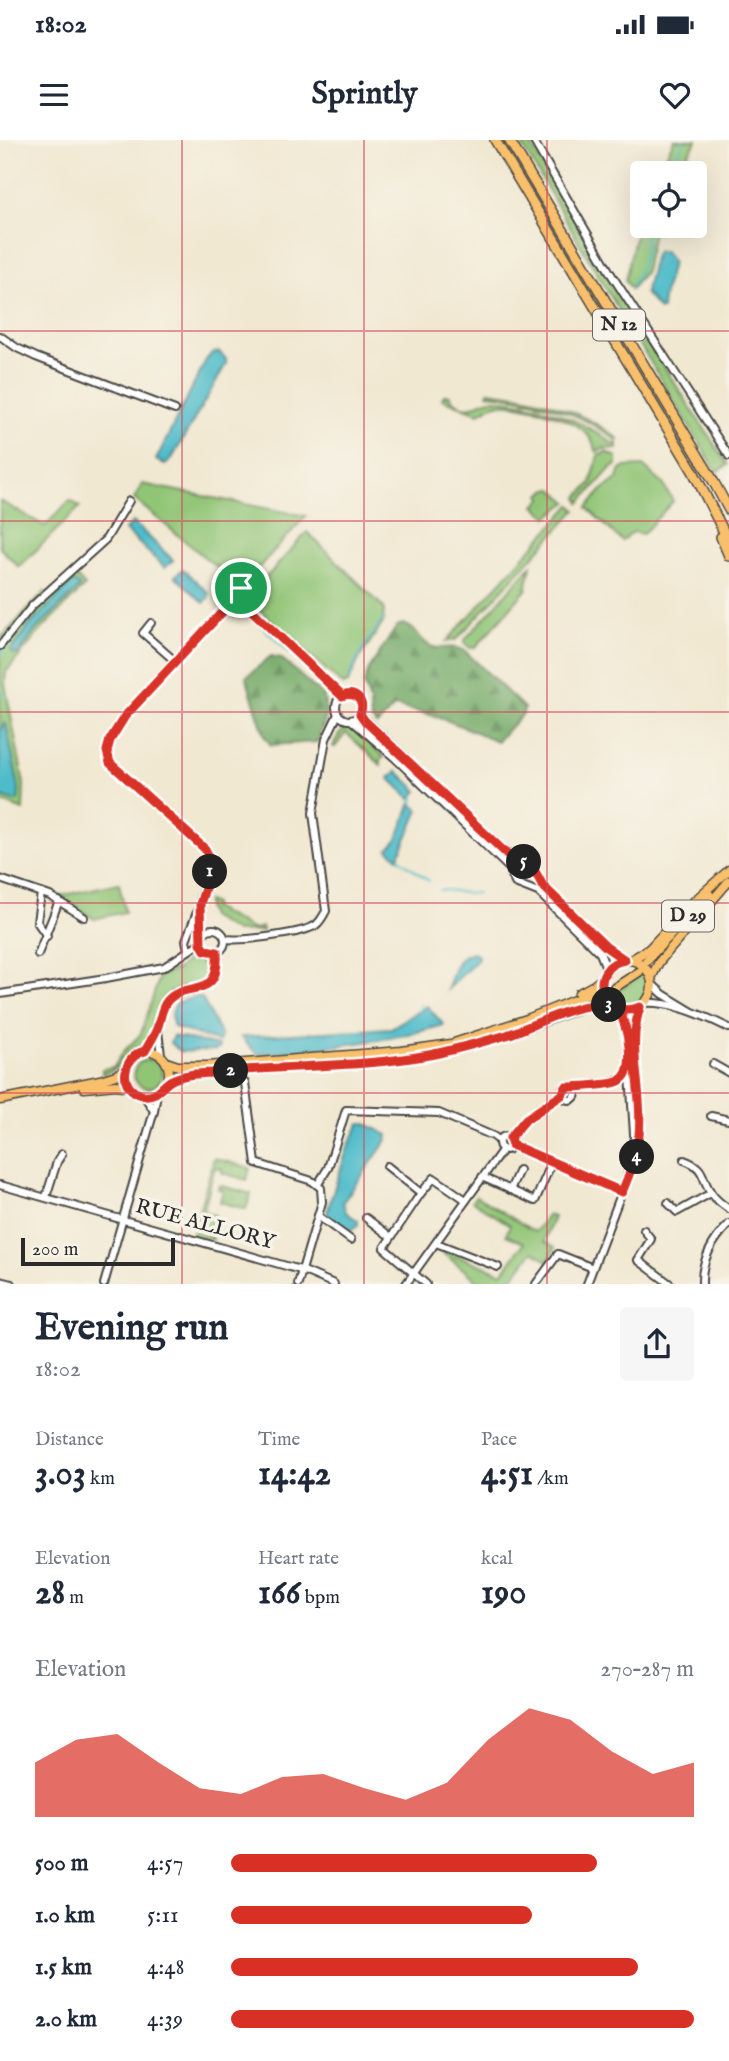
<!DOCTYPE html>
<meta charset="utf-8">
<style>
:root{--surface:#fff;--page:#f6f6f7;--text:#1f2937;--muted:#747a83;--accent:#d93025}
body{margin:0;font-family:"IM FELL English",serif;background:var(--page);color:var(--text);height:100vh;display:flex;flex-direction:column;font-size:26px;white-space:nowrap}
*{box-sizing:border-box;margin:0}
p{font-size:23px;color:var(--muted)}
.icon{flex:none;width:38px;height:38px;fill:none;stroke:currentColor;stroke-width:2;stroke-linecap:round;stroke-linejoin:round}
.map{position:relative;height:1144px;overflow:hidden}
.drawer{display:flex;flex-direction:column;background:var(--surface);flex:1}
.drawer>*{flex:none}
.buttons{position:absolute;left:630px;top:21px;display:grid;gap:14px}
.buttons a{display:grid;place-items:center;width:77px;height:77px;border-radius:7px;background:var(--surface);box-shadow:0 7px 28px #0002;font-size:35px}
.scale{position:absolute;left:21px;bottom:18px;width:154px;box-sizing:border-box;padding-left:7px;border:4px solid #2b2b2b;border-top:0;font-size:19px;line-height:24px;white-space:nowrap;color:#2b2b2b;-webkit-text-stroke:5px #f7f3e8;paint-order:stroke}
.pin{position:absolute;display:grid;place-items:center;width:60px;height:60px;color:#fff;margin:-30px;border:4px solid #fff;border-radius:50%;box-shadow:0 2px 7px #0007}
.km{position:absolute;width:35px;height:35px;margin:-18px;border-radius:50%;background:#222;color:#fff;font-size:19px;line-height:35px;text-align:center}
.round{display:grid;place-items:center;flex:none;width:74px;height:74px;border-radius:7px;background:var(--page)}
.headline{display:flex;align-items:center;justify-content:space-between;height:119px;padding:0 35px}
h1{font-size:38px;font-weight:700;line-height:52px}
.stats{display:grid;grid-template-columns:repeat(3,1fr);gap:10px;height:119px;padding:7px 35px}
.stats div{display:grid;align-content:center}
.stats b{font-size:35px;font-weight:700}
.stats small{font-size:19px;font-weight:400}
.stats p{font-size:19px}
.chart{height:196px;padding:14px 35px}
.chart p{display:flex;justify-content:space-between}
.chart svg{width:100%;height:126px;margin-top:7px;fill:var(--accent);opacity:.7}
ul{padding:0 35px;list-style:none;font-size:23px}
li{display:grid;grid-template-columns:112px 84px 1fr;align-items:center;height:52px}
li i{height:18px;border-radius:9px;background:var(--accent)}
.status{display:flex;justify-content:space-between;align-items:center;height:49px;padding:0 35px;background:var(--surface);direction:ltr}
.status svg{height:19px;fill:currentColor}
header{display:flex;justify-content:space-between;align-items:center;height:91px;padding:0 35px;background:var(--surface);font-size:32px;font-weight:700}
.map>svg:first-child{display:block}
.green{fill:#91c576;stroke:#5e7850;stroke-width:2}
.forest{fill:url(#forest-firs);stroke:#506a49;stroke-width:2}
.water{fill:#4ebbc9;stroke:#3c737a;stroke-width:2}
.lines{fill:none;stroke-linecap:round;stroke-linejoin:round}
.stream{stroke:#4ebbc9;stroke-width:2}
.major-tunnel{stroke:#c9c2b0;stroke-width:8;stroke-dasharray:8 4;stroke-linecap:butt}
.minor-casing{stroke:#494744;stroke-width:10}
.major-casing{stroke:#494744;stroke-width:11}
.highway-casing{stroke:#494744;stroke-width:12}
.minor{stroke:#fff;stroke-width:6}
.major{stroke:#f8bf6c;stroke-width:8}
.highway{stroke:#f8bf6c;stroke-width:9}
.route-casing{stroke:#fff;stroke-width:14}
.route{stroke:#d93025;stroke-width:9}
.grid{fill:none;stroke:#d1495b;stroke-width:2;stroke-opacity:0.55}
.labels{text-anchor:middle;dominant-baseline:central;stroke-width:7;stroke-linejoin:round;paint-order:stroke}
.shield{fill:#f7f3e8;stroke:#686764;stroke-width:2}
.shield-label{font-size:19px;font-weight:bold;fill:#2b2b2b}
.street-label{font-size:21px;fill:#2b2b2b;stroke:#f7f3e8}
</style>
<div class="status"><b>18:02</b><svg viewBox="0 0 49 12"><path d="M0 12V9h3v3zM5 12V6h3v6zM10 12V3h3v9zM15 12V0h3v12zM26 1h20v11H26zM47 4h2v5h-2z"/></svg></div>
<header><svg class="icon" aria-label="menu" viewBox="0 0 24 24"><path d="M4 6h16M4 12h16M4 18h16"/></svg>Sprintly<svg class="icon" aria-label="heart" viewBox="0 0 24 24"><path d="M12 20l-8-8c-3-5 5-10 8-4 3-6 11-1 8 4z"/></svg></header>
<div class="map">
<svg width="729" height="1144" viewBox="0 0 729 1144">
<defs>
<pattern id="forest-firs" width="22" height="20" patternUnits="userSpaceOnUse" patternTransform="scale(1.75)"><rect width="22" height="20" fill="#74aa67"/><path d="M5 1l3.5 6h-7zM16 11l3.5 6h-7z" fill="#5f8b55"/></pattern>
</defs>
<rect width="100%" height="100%" fill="#f7f3e8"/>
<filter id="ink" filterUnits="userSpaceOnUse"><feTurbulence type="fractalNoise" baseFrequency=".0143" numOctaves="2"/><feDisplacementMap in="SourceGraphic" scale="14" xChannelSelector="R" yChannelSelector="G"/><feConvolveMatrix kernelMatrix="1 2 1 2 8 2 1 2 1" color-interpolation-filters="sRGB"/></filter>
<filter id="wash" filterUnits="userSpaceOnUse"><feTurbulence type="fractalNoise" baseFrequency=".00686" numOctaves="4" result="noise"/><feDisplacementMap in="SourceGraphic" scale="28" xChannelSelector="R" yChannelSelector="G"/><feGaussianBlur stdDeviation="1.57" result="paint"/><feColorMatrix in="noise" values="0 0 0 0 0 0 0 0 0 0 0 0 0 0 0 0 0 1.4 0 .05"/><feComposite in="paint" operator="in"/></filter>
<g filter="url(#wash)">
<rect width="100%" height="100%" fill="#f1e8d1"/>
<g class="green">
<polygon points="519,0 528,0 625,167 728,325 717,332 605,147"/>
<polygon points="674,0 697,0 676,33 658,33"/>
<polygon points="642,67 642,86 658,86 658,93 653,92 645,131 631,149 625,140"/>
<path d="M488 251C537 256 578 269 618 298L616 300C578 271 536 259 488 254Z"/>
<path d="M444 255H450V258C455 260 458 265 463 266 475 270 482 258 494 259 540 263 579 278 615 305L617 303V309L605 308 597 312C594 304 589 295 582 289 564 275 520 262 498 264 490 264 485 271 478 273L442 259Z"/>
<polygon points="606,312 617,317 617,325 611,328 580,363 578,357 591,343 598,316"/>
<polygon points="643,326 663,344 673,361 643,394 633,392 622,401 587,368 601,351 618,338 621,330 626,327"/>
<polygon points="142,344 306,376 251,436 231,439 134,359"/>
<polygon points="547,349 553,349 568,362 548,377 535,366 543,358 541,355"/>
<polygon points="70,360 80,367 19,427 0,408 0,361 45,386"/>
<polygon points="571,365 576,370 457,499 446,502"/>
<polygon points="307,392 384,468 383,483 360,517 348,543 343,545 257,467 254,458 255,450"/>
<polygon points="531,426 526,450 475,508 470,508 464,502 467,497"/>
<polygon points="75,435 85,446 41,490 6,532 5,544 24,644 23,670 0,661 0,499 45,452 50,457"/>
<polygon points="364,584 508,718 506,720 362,585"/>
<path d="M350 587 384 617 380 620 381 625 346 593 335 607H333C336 597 340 591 350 587Z"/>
<polygon points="119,743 125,772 94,779 60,756"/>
<polygon points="207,761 214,764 213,768 253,790 262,787 262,791 236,792 210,777 207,768"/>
<path d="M192 816 203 818 200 823 202 825 206 820 208 823H212L214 829C204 852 177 841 164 858 157 867 157 879 153 889 146 909 143 901 131 912 118 924 121 929 102 934V929L114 927 123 912 141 894 160 835 177 830Z"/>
<path d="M643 832C653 849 644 864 625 866L614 861 608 854 624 847Z"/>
<circle cx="148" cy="934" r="14"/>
<polygon points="214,1018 250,1028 247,1040 222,1033 222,1029 215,1027 203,1072 215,1075 209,1097 213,1098 213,1100 192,1095"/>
<polygon points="219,1045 251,1054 246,1069 220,1062 223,1050 218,1049"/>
<polygon points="476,1056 535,1092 548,1075 554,1077 544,1101 555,1108 548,1121 533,1111 508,1144 482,1144 443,1113 445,1108 450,1111 450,1113 502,1133 524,1103 506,1095 510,1085 472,1061"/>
</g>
<g class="forest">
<path d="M403 484C416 487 419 500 430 506 441 512 454 503 465 511L524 568 523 574 497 601 439 577 395 566 377 585 371 579 370 562 364 544 369 529 397 486Z"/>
<polygon points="271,516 281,518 324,557 326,577 317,602 271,605 265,597 246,537"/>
</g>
<g class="water">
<path d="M658 111H665L672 122C669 139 662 152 662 169L659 170 645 153 655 114Z"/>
<polygon points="219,212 226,219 226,224 171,320 165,324 156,320 206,220 212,213"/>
<polygon points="133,382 173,420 165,428 125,390"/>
<polygon points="183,429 209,453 208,458 204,463 175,436"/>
<polygon points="73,442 79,445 79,448 37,488 18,514 13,514 11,511 31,484"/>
<polygon points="4,583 6,584 19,649 18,660 13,661 0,656 0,592"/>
<polygon points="397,631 418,651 411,659 389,638"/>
<polygon points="411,663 419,670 398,718 388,709 397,700"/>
<path d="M474 812 478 816 476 821 448 849C452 834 456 814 474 812Z"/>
<polygon points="195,857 202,858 221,896 219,902 174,887 171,876 176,863"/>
<path d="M427 866 444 885C382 903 321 908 257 914L241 897 391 888Z"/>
<polygon points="173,896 219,906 219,908 215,910 181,912 170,903"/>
<polygon points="360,983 365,983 388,995 387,1000 343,1062 346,1072 358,1081 358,1085 351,1090 344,1088 328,1075 327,1071 348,1007"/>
</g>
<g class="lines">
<g class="stream">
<polyline points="667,33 674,24 683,0"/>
<path d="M631 147C644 127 646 110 647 86"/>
<polyline points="44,461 69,438"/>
<polyline points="252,477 329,549"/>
<polyline points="21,485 39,465"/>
<polyline points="0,516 17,489"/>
<polyline points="350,539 348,538 361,512 382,480 385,480"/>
<polyline points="0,548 2,558"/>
<polyline points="413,664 414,656"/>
<polyline points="398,718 429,741"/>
<path d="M439 750C452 749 465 755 477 753"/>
<polyline points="420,865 421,870"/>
</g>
</g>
</g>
<g filter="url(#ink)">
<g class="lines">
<g class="major-tunnel">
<polyline points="639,832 650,823"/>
<polyline points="595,856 611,850"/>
</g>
<g class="minor-casing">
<g id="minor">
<polyline points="533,0 611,134 729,316"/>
<polyline points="0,196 17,208 36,217 175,270"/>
<circle cx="235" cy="459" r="12"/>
<polyline points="246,465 342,556"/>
<polyline points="151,483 143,493 176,522"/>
<polyline points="0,506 32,466 106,399 129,361"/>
<circle cx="349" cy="567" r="13"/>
<polyline points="360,574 492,700 519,723"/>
<polyline points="351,580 395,618 512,731"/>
<polyline points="0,739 50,756 84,777"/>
<polyline points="41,753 37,782 47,796"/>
<circle cx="213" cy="801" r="12"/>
<path d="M202 795C200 783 198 771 200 759 206 738 215 731 205 709L110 623 107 611 110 600 125 576 226 468"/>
<path d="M225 799C243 801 302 794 316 785 321 781 323 776 326 771L313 673 326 599 338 574"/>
<polyline points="188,810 186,800 199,767"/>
<polyline points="38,814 59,761"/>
<polyline points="607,830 600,813 538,752 515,743 511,733 516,724 525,722 531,724 543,746 606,807 625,820"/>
<polyline points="652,844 663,854 691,871"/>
<polyline points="0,854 106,838 164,827 200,803"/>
<path d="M645 863C671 861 705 876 729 888"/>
<polyline points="158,891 161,915"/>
<path d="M145 911 157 890 162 871 170 858C197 845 220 851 217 812"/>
<polyline points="713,924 729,933"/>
<polyline points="245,943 256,1023 312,1041 321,1048 322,1062 298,1144"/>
<circle cx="569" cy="953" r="7"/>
<path d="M574 949C593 939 620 952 628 928"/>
<polyline points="143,954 154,971"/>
<polyline points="711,976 729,980"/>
<circle cx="506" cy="1003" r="7"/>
<polyline points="510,998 526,979 562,955"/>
<polyline points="512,1005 622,1052"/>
<path d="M638 1005C642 960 625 911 640 867"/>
<path d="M684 1020C707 1028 700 1038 712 1054 716 1060 723 1065 729 1069"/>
<polyline points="387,1026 421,1053"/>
<polyline points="482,1037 535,1061 552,1022"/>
<polyline points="318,1044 328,1028 346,970 439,973 493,996 500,1001"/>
<polyline points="0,1045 304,1131 334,1144"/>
<polyline points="510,1050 519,1030"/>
<polyline points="46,1057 57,1022 62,1014"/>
<polyline points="668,1063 677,1072 711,1053"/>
<polyline points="318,1076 351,1100"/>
<polyline points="366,1078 391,1097"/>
<polyline points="644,1090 651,1099 638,1120 670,1144"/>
<polyline points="436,1103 498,1127"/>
<polyline points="0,1141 12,1144"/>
<polyline points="104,1144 154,971 157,953"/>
<polyline points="406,1144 503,1009"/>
<polyline points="426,1144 384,1108 421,1053 434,1038 466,1060"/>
<polyline points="536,1144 558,1114 593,1128"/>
<polyline points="587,1144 624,1046 635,1009 628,904 625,886 618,868"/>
<path d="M702 1144C701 1120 712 1101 729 1084"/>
</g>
</g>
<g class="major-casing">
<g id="major">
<circle cx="627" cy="845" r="25"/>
<polyline points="631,820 649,809 692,763 729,730"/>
<polyline points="647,820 709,754"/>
<polyline points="651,838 659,822 729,741"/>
<polyline points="611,850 639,832"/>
<polyline points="579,853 594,845 603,838"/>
<circle cx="147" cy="933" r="22"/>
<polyline points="166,922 178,926 207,926 401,911 451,904 527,879 594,852"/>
<polyline points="167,943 181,936 228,931 361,923 426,915 507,895 586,866 612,865"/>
<polyline points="84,948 116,945 130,947"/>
<polyline points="0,960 100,940 116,935 125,929"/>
</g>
</g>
<g class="highway-casing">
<g id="highway">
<polyline points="495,0 693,331 729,402"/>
<polyline points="509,0 711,337 729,370"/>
<polyline points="721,397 729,416"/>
</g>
</g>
<use href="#minor" class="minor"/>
<use href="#major" class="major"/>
<use href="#highway" class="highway"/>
</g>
</g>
<g class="lines" filter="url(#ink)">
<g class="route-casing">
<path id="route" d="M241 448C232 445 225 449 222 458L226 468 125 576 110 600 107 611 110 623 205 709 210 719V732L200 764 201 803 205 810 217 812C220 862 188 839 168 860 160 869 161 881 156 891 153 898 149 904 145 911 122 916 117 950 143 955 157 957 161 947 170 941 183 934 198 934 212 933 284 925 358 928 429 915 455 910 481 902 507 895 535 886 590 854 618 868 626 884 639 930 619 941 613 945 573 947 566 947L562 955 526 979 510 998 512 1005 622 1052C631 1030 636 1020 639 995 644 952 626 909 640 867 602 883 585 826 625 820L606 807 543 746 531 724 525 722 519 723 511 718 365 581 360 574C366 561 355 551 342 556L246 465 247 457 241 448"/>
</g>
<use href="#route" class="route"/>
</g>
<path class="grid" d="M182 0V1144M364 0V1144M547 0V1144M0 191H729M0 381H729M0 572H729M0 763H729M0 953H729"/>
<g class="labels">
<g class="shield">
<rect x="593" y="169.5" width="52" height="31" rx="5"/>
<rect x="662" y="760.5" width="52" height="31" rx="5"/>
</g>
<g class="shield-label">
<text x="619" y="185">N 12</text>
<text x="688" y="776">D 29</text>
</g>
<g class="street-label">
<text transform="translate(205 1085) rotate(15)">RUE ALLORY</text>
</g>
</g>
</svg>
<div class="buttons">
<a><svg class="icon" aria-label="locate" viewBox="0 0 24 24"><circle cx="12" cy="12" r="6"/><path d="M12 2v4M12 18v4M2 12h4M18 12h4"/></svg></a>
</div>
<div class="scale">200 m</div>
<div class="pin" style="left:241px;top:448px;background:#1e9e55"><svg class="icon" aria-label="arrive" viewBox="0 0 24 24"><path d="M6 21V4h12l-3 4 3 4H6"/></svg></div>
<b class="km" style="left:210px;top:732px">1</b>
<b class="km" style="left:231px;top:931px">2</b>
<b class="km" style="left:609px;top:865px">3</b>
<b class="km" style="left:637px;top:1017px">4</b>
<b class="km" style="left:524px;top:722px">5</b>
</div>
<section class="drawer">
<div class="headline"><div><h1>Evening run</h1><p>18:02</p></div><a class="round"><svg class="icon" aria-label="share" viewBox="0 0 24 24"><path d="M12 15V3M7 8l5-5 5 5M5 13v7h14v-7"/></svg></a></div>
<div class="stats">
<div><p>Distance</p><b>3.03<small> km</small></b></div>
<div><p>Time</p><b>14:42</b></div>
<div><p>Pace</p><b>4:51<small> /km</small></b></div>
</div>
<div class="stats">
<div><p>Elevation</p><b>28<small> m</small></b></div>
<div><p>Heart rate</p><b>166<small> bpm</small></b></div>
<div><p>kcal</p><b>190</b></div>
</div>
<div class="chart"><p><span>Elevation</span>270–287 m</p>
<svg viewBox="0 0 160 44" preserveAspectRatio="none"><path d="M0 44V25L10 17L20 15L30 25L40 34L50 36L60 30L70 29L80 34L90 38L100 32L110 17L120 6L130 10L140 21L150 29L160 25V44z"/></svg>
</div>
<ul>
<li><b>500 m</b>4:57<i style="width:79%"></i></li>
<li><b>1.0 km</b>5:11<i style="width:65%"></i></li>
<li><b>1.5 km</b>4:48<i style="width:88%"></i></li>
<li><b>2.0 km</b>4:39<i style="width:100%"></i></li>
</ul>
</section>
